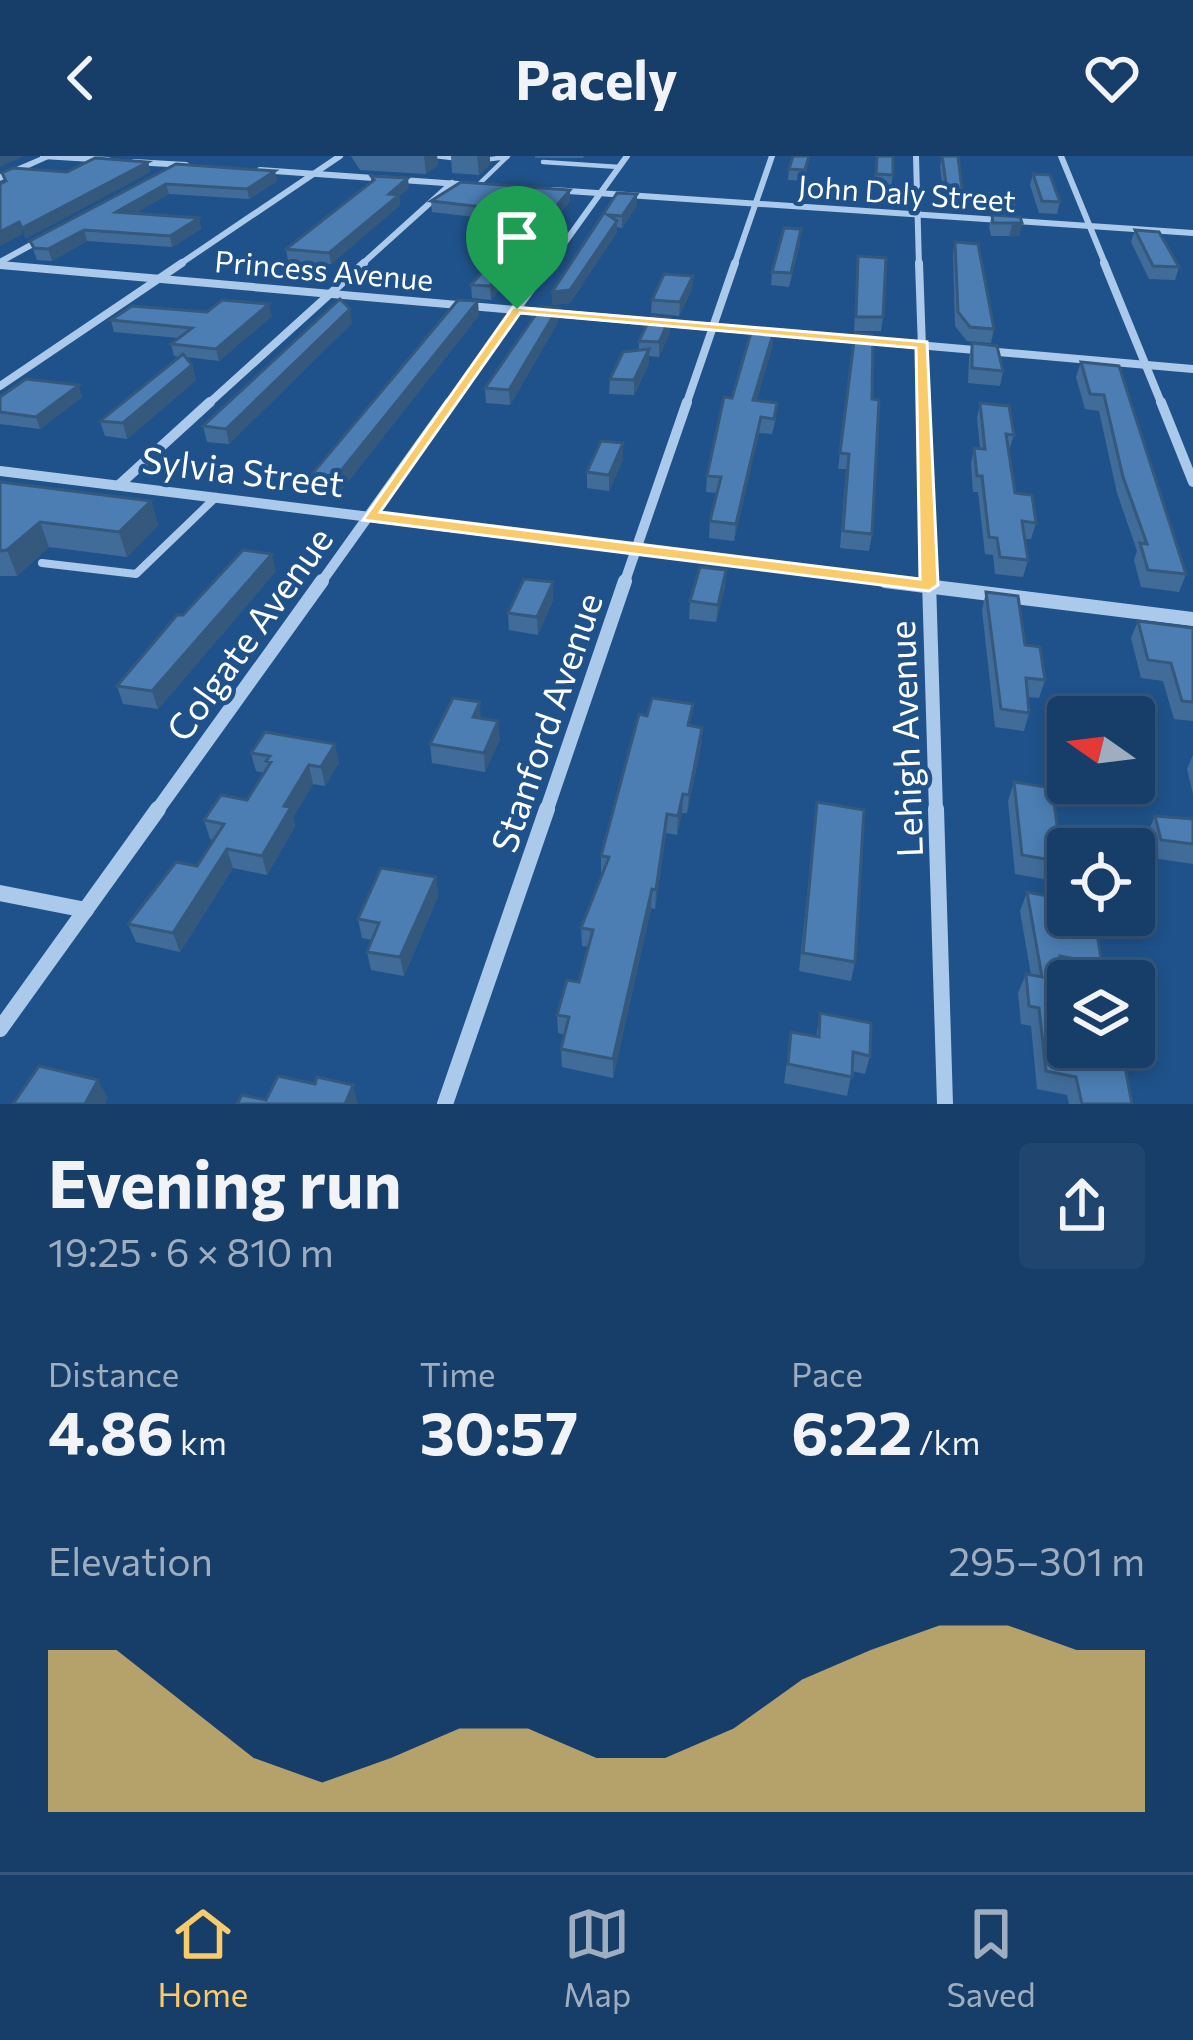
<!DOCTYPE html>
<meta charset="utf-8">
<style>
:root{--surface:#173e68;--page:#20456e;--text:#f1f3f6;--muted:#9eaec0;--line:#36577c;--accent:#f9cb6b}
body{margin:0;font-family:Commissioner,sans-serif;background:var(--page);color:var(--text);height:100vh;display:flex;flex-direction:column;font-size:45px;white-space:nowrap}
*{box-sizing:border-box;margin:0}
p{font-size:39px;color:var(--muted)}
.icon{flex:none;width:66px;height:66px;fill:none;stroke:currentColor;stroke-width:2;stroke-linecap:round;stroke-linejoin:round}
.map{position:relative;height:948px;overflow:hidden}
.side{display:flex;flex-direction:column;background:var(--surface);flex:1}
.side>*{flex:none}
.needle{width:78px;rotate:284deg}
.fabs{position:absolute;left:1047px;top:540px;display:grid;gap:24px}
.fabs a{display:grid;place-items:center;width:108px;height:108px;border-radius:12px;background:var(--surface);box-shadow:0 6px 18px #0003,0 0 0 3px var(--line);font-size:60px}
.pin{position:absolute;display:grid;place-items:center;width:102px;height:102px;color:#fff;margin:-123px -51px;border-radius:50% 50% 50% 0;rotate:-45deg;box-shadow:0 0 12px #0007}
.pin .icon{rotate:45deg}
.round{display:grid;place-items:center;flex:none;width:126px;height:126px;border-radius:12px;background:var(--page)}
.summary{display:flex;align-items:center;justify-content:space-between;height:204px;padding:0 48px}
h1{font-size:66px;font-weight:700;line-height:90px}
.metrics{display:grid;grid-template-columns:repeat(3,1fr);gap:18px;height:204px;padding:12px 48px}
.metrics div{display:grid;align-content:center}
.metrics b{font-size:60px;font-weight:700}
.metrics small{font-size:33px;font-weight:400}
.metrics p{font-size:33px}
.chart{height:336px;padding:24px 48px}
.chart p{display:flex;justify-content:space-between}
.chart svg{width:100%;height:216px;margin-top:12px;fill:var(--accent);opacity:.7}
header{display:flex;justify-content:space-between;align-items:center;height:156px;padding:0 48px;background:var(--surface);font-size:54px;font-weight:700}
.tabs{display:flex;justify-content:space-around;align-items:center;height:168px;border-top:3px solid var(--line);background:var(--surface);font-size:33px;color:var(--muted)}
.tabs a{display:grid;justify-items:center;gap:6px}
.tabs .on{color:var(--accent)}
.map>svg:first-child{display:block}
.lines{fill:none;stroke-linecap:round;stroke-linejoin:round}
.service-far1{stroke:#abcaeb;stroke-width:4.5}
.service{stroke:#abcaeb;stroke-width:8}
.minor-far4{stroke:#abcaeb;stroke-width:6}
.minor-far3{stroke:#abcaeb;stroke-width:8}
.minor-far2{stroke:#abcaeb;stroke-width:10}
.minor-far1{stroke:#abcaeb;stroke-width:14}
.minor{stroke:#abcaeb;stroke-width:16}
.tertiary{fill:#abcaeb;fill-rule:evenodd}
.wall{fill:#416c9a}
.shaded-wall{fill:#35587d}
.building{fill:#4c7eb3;stroke:#35587d;stroke-width:3}
.route{fill:#f9cb6b;stroke:#fff;stroke-width:3;fill-rule:evenodd}
.labels{text-anchor:middle;dominant-baseline:central;stroke-width:9;stroke-linejoin:round;paint-order:stroke}
.far-street-label{font-size:30px;fill:#fff;stroke:#1f528a}
.street-label{font-size:36px;fill:#fff;stroke:#1f528a}
</style>
<header><svg class="icon" aria-label="back" viewBox="0 0 24 24"><path d="M15 5l-7 7 7 7"/></svg>Pacely<svg class="icon" aria-label="heart" viewBox="0 0 24 24"><path d="M12 20l-8-8c-3-5 5-10 8-4 3-6 11-1 8 4z"/></svg></header>
<div class="map">
<svg width="1193" height="948" viewBox="0 0 1193 948">
<rect width="100%" height="100%" fill="#1f528a"/>
<g class="lines">
<g class="service-far1">
<polyline points="435,0 460,3"/>
<polyline points="483,4 507,1"/>
<polyline points="543,6 619,11"/>
<polyline points="478,29 508,0"/>
</g>
<polyline class="service" points="42,407 136,418 216,341"/>
<g class="minor-far4">
<polyline points="43,0 108,4"/>
<polyline points="916,0 919,110"/>
<polyline points="1061,0 1106,110"/>
<polyline points="134,6 186,9"/>
<polyline points="260,14 473,29"/>
<polyline points="553,34 1193,77"/>
<polyline points="0,106 42,83"/>
<polyline points="0,109 13,110"/>
<polyline points="177,110 340,0"/>
<polyline points="360,110 452,27"/>
<polyline points="548,110 627,0"/>
<polyline points="734,110 772,0"/>
</g>
<g class="minor-far3">
<polyline points="919,107 924,249"/>
<polyline points="1104,107 1162,249"/>
<polyline points="0,109 1193,213"/>
<polyline points="0,230 182,107"/>
<polyline points="207,249 364,107"/>
<polyline points="448,249 550,107"/>
<polyline points="686,249 735,107"/>
</g>
<g class="minor-far2">
<polyline points="924,246 929,428"/>
<polyline points="1161,246 1193,326"/>
<polyline points="0,315 909,428"/>
<polyline points="119,329 210,246"/>
<polyline points="320,428 450,246"/>
<polyline points="624,428 687,246"/>
</g>
<g class="minor-far1">
<polyline points="885,425 1193,463"/>
<polyline points="929,425 936,656"/>
<polyline points="156,656 322,425"/>
<polyline points="546,656 625,425"/>
</g>
<g class="minor">
<polyline points="936,653 945,948"/>
<polyline points="0,737 86,754"/>
<polyline points="0,873 158,653"/>
<polyline points="445,948 547,653"/>
</g>
<polygon class="tertiary" points="42,0 55,0 0,25 0,18"/>
</g>
<g class="wall">
<polygon points="351,0 437,0 438,9 426,18 360,14"/>
<polygon points="451,0 490,0 490,8 479,19 452,17"/>
<polygon points="535,0 584,0 583,2 535,2"/>
<polygon points="810,0 804,25 788,24 789,13"/>
<polygon points="876,0 893,19 891,30 874,29"/>
<polygon points="942,0 963,42 961,54 945,53 940,10"/>
<polygon points="176,8 275,15 277,25 249,43 169,38 135,57 199,62 201,73 172,91 87,85 52,105 37,104 30,85"/>
<polygon points="1033,18 1060,46 1057,58 1039,57 1030,29"/>
<polygon points="371,20 409,32 399,40 400,49 331,108 288,105 286,93 371,26"/>
<polygon points="617,37 637,38 637,49 622,72 617,71 617,76 570,147 552,149"/>
<polygon points="987,37 1016,46 1013,57 986,56 985,48"/>
<polygon points="431,45 570,45 524,100 502,98 502,86 517,66 432,56"/>
<polygon points="992,59 1022,67 1019,80 991,80 989,71"/>
<polygon points="1135,74 1179,111 1175,124 1149,123 1131,86"/>
<polygon points="800,86 789,131 771,129 772,116"/>
<polygon points="955,86 994,173 991,187 967,185 955,170 953,98"/>
<polygon points="858,100 883,161 881,175 854,175"/>
<polygon points="509,106 510,119 491,144 472,142 471,129"/>
<polygon points="693,120 692,133 679,160 651,157 652,144"/>
<polygon points="207,156 272,160 219,205 186,201 192,209 196,224 127,283 105,280 100,265 179,201 174,200 171,188 179,182 114,176 111,164"/>
<polygon points="479,159 339,337 315,334 312,318"/>
<polygon points="558,166 510,249 486,247 485,232"/>
<polygon points="352,167 229,288 207,286 203,270"/>
<polygon points="670,176 659,201 649,200 649,207 634,239 609,238 610,223 639,194 639,185"/>
<polygon points="855,177 872,243 872,378 869,395 840,392 846,313 838,313"/>
<polygon points="972,187 1003,215 1000,230 968,227 969,202"/>
<polygon points="773,189 756,245 776,262 772,278 759,277 734,385 709,382 710,365 717,337 706,336 707,320"/>
<polygon points="1081,206 1119,210 1186,418 1179,436 1141,431 1134,404 1137,395 1117,337 1099,255 1085,253 1076,221"/>
<polygon points="0,241 82,241 40,273 0,268"/>
<polygon points="980,247 1014,279 1009,294 1015,337 1036,367 1031,383 1025,383 1028,404 1023,421 995,418 993,399 985,398 978,336 973,336 971,308 974,292 980,292 977,262"/>
<polygon points="623,287 623,303 609,335 587,332 587,316"/>
<polygon points="0,326 151,345 158,369 127,401 49,391 17,420 0,420"/>
<polygon points="726,414 725,431 716,466 689,463 690,445"/>
<polygon points="276,415 158,553 123,548 117,530 183,459"/>
<polygon points="986,436 1025,489 1045,524 1039,542 1028,541 1029,557 1024,575 995,571 982,454"/>
<polygon points="553,444 538,479 509,474 508,457"/>
<polygon points="1138,465 1193,472 1193,565 1174,563 1163,525 1141,522 1131,482"/>
<polygon points="481,562 500,583 485,616 432,607 430,588"/>
<polygon points="691,570 702,572 701,590 687,657 682,657 677,679 666,677 655,753 651,752 613,922 562,911 561,893 565,879 558,877 557,859 579,826 588,791 582,790 581,772 601,719 601,700"/>
<polygon points="251,597 339,606 325,630 313,628 293,661 295,670 267,719 233,712 180,796 136,786 128,768 197,710 214,684 210,683 204,664 247,644 265,617 256,615"/>
<polygon points="1193,599 1193,638 1187,613"/>
<polygon points="1014,626 1062,706 1055,725 1015,718 1008,645"/>
<polygon points="817,646 855,806 851,825 799,815"/>
<polygon points="1155,660 1193,663 1193,708 1152,702 1147,678"/>
<polygon points="436,721 438,740 404,820 371,814 367,796 372,784 362,782 358,763"/>
<polygon points="1027,736 1090,777 1102,808 1094,825 1062,821 1068,891 1084,903 1132,948 1069,948 1067,939 1037,933 1031,870 1021,868 1018,837 1026,818 1031,819 1020,755"/>
<polygon points="820,857 870,900 865,918 852,915 847,940 784,927 791,876 816,881"/>
</g>
<g class="shaded-wall">
<polygon points="0,0 24,0 0,11"/>
<polygon points="424,0 437,0 438,9 426,18"/>
<polygon points="477,0 490,0 490,8 479,19"/>
<polygon points="148,6 151,16 26,83 22,72"/>
<polygon points="275,15 277,25 249,43 247,33"/>
<polygon points="408,22 409,32 399,40 400,49 331,108 329,97 389,38"/>
<polygon points="166,28 169,38 119,67 116,56"/>
<polygon points="570,34 570,45 524,100 524,88"/>
<polygon points="637,38 637,49 622,72 622,60"/>
<polygon points="199,62 201,73 172,91 170,80"/>
<polygon points="617,65 617,76 570,147 552,149 552,136"/>
<polygon points="19,66 23,78 0,90 0,76"/>
<polygon points="1022,67 1019,80 1009,81 1012,69"/>
<polygon points="84,74 87,85 52,105 48,93"/>
<polygon points="509,106 510,119 491,144 490,130"/>
<polygon points="693,120 692,133 679,160 680,146"/>
<polygon points="478,145 479,159 339,337 336,321"/>
<polygon points="269,148 272,160 219,205 216,193"/>
<polygon points="558,152 558,166 510,249 509,234"/>
<polygon points="350,153 352,167 229,288 226,273"/>
<polygon points="670,162 670,176 659,201 659,186"/>
<polygon points="774,175 773,189 752,260 753,244"/>
<polygon points="649,193 649,207 634,239 634,224"/>
<polygon points="192,209 196,224 127,283 123,267"/>
<polygon points="79,229 82,241 40,273 36,261"/>
<polygon points="761,261 759,277 734,385 736,368"/>
<polygon points="623,287 623,303 609,335 609,319"/>
<polygon points="151,345 158,369 127,401 119,376"/>
<polygon points="40,366 49,391 17,420 7,394"/>
<polygon points="272,398 276,415 158,553 152,535"/>
<polygon points="726,414 725,431 716,466 718,449"/>
<polygon points="553,426 553,444 538,479 537,461"/>
<polygon points="480,546 481,565 473,561"/>
<polygon points="498,565 500,583 485,616 484,597"/>
<polygon points="702,572 701,590 687,657 689,639"/>
<polygon points="335,588 339,606 325,630 321,611"/>
<polygon points="309,609 313,628 293,661 295,670 267,719 262,700 284,650"/>
<polygon points="683,638 682,657 677,679 678,660"/>
<polygon points="667,658 666,677 655,753 656,734"/>
<polygon points="227,693 233,712 180,796 173,777"/>
<polygon points="436,721 438,740 404,820 400,801"/>
<polygon points="652,733 651,752 613,922 613,903"/>
<polygon points="98,924 108,942 105,948 85,948"/>
<polygon points="353,929 358,948 345,948"/>
</g>
<g class="building">
<polygon points="793,0 809,0 805,14 789,13"/>
<polygon points="877,0 893,0 893,19 876,18"/>
<polygon points="942,0 958,0 963,42 948,41"/>
<polygon points="95,2 148,6 22,72 19,66 0,76 0,28 6,25 2,17 13,12 67,16"/>
<polygon points="176,8 275,15 247,33 166,28 116,56 199,62 170,80 84,74 48,93 34,92 30,85"/>
<polygon points="1033,18 1050,19 1060,46 1042,45"/>
<polygon points="371,20 408,22 389,38 399,39 329,97 286,93 374,24"/>
<polygon points="461,26 570,34 524,88 502,86 525,56 431,45"/>
<polygon points="617,37 637,38 622,60 608,59 617,65 570,134 552,136"/>
<polygon points="987,37 1014,38 1016,46 989,44"/>
<polygon points="992,59 1020,61 1022,67 993,67"/>
<polygon points="784,72 801,73 791,117 772,116"/>
<polygon points="1135,74 1159,76 1179,111 1153,110"/>
<polygon points="955,86 978,88 994,173 970,171 958,156"/>
<polygon points="498,98 509,106 490,130 471,129"/>
<polygon points="858,100 886,102 883,161 856,161"/>
<polygon points="664,118 693,120 680,146 652,144"/>
<polygon points="340,143 350,153 226,273 203,270"/>
<polygon points="222,144 269,148 216,193 171,188 192,172 111,164 132,150 207,156"/>
<polygon points="458,144 478,145 336,321 312,318"/>
<polygon points="541,151 558,152 509,234 485,232"/>
<polygon points="651,160 670,162 659,186 639,185"/>
<polygon points="752,173 774,175 753,244 777,247 774,263 761,261 736,368 710,365 721,321 707,320 724,241 732,242"/>
<polygon points="855,177 873,179 872,243 879,244 872,378 843,375 849,298 840,297"/>
<polygon points="972,187 997,190 1003,215 972,212"/>
<polygon points="649,193 634,224 610,223 623,196"/>
<polygon points="183,198 192,209 123,267 100,265"/>
<polygon points="1081,206 1119,210 1186,418 1148,414 1140,387 1147,388 1123,321 1104,239 1090,238"/>
<polygon points="26,223 79,229 36,261 0,256 0,241"/>
<polygon points="980,247 1009,250 1014,279 1006,278 1015,337 1032,339 1036,367 1022,365 1028,404 1000,401 997,382 989,381 982,320 977,320 974,292 985,293"/>
<polygon points="601,285 623,287 609,319 587,316"/>
<polygon points="0,326 151,345 119,376 40,366 7,394 0,395"/>
<polygon points="243,394 272,398 152,535 117,530 177,459 183,459"/>
<polygon points="700,411 726,414 718,449 690,445"/>
<polygon points="524,423 553,426 537,461 508,457"/>
<polygon points="986,436 1018,440 1025,489 1040,491 1045,524 1026,522 1029,557 1001,553"/>
<polygon points="1138,465 1193,472 1193,546 1182,545 1171,507 1148,504"/>
<polygon points="453,542 480,546 473,561 498,565 484,597 430,588"/>
<polygon points="652,542 693,548 688,569 702,572 689,639 683,638 678,660 667,658 656,734 652,733 613,903 561,893 569,861 557,859 567,824 579,826 593,774 581,772 609,701 601,700 639,558 647,560"/>
<polygon points="265,576 335,588 321,611 309,609 284,650 291,651 262,700 227,693 173,777 128,768 176,706 197,710 224,668 204,664 221,639 247,644 271,606 266,605 270,600 251,597"/>
<polygon points="1014,626 1052,632 1062,706 1022,699"/>
<polygon points="817,646 864,654 855,806 803,797"/>
<polygon points="1155,660 1193,663 1193,688 1161,684"/>
<polygon points="381,712 436,721 400,801 367,796 379,767 358,763"/>
<polygon points="1027,736 1068,744 1068,759 1087,759 1090,777 1097,778 1102,808 1060,800 1068,869 1068,891 1083,891 1084,903 1125,911 1132,948 1082,948 1076,921 1046,915 1039,852 1029,850 1026,818 1042,821"/>
<polygon points="820,857 871,867 870,900 853,896 852,921 788,908 791,876 819,881"/>
<polygon points="39,910 98,924 85,948 13,948"/>
<polygon points="278,920 315,928 317,921 353,929 345,948 237,948 242,939 266,944"/>
</g>
<path class="route" d="M513 151 927 186 938 429 929 435 363 364ZM520 157 916 192 920 423 380 356Z"/>
<g class="labels">
<g class="far-street-label">
<text transform="translate(907 36) rotate(4)">John Daly Street</text>
<text transform="translate(324 113) rotate(5)">Princess Avenue</text>
</g>
<g class="street-label">
<text transform="translate(243 314) rotate(7)">Sylvia Street</text>
<text transform="translate(248 477) rotate(-54)">Colgate Avenue</text>
<text transform="translate(545 566) rotate(-71)">Stanford Avenue</text>
<text transform="translate(904 583) rotate(-92)">Lehigh Avenue</text>
</g>
</g>
</svg>
<div class="fabs">
<a><svg class="needle" viewBox="-14 -14 28 28"><path d="M0-13l5 13h-10z" fill="#e53935"/><path d="M0 13l5-13h-10z" fill="#9eaec0"/></svg></a>
<a><svg class="icon" aria-label="locate" viewBox="0 0 24 24"><circle cx="12" cy="12" r="6"/><path d="M12 2v4M12 18v4M2 12h4M18 12h4"/></svg></a>
<a><svg class="icon" aria-label="layers" viewBox="0 0 24 24"><path d="M12 4l9 5-9 5-9-5zM3 14l9 5 9-5"/></svg></a>
</div>
<div class="pin" style="left:517px;top:153px;background:#1e9e55"><svg class="icon" aria-label="arrive" viewBox="0 0 24 24"><path d="M6 21V4h12l-3 4 3 4H6"/></svg></div>
</div>
<section class="side">
<div class="summary"><div><h1>Evening run</h1><p>19:25 · 6 × 810 m</p></div><a class="round"><svg class="icon" aria-label="share" viewBox="0 0 24 24"><path d="M12 15V3M7 8l5-5 5 5M5 13v7h14v-7"/></svg></a></div>
<div class="metrics">
<div><p>Distance</p><b>4.86<small> km</small></b></div>
<div><p>Time</p><b>30:57</b></div>
<div><p>Pace</p><b>6:22<small> /km</small></b></div>
</div>
<div class="chart"><p><span>Elevation</span>295–301 m</p>
<svg viewBox="0 0 160 44" preserveAspectRatio="none"><path d="M0 44V11L10 11L20 22L30 33L40 38L50 33L60 27L70 27L80 33L90 33L100 27L110 17L120 11L130 6L140 6L150 11L160 11V44z"/></svg>
</div>
</section>
<nav class="tabs">
<a class="on"><svg class="icon" aria-label="home" viewBox="0 0 24 24"><path d="M3 11l9-7 9 7M6 9v11h12V9"/></svg>Home</a>
<a><svg class="icon" aria-label="map" viewBox="0 0 24 24"><path d="M3 6l6-2 6 2 6-2v14l-6 2-6-2-6 2zM9 4v14M15 6v14"/></svg>Map</a>
<a><svg class="icon" aria-label="saved" viewBox="0 0 24 24"><path d="M7 4h10v16l-5-4-5 4z"/></svg>Saved</a>
</nav>
